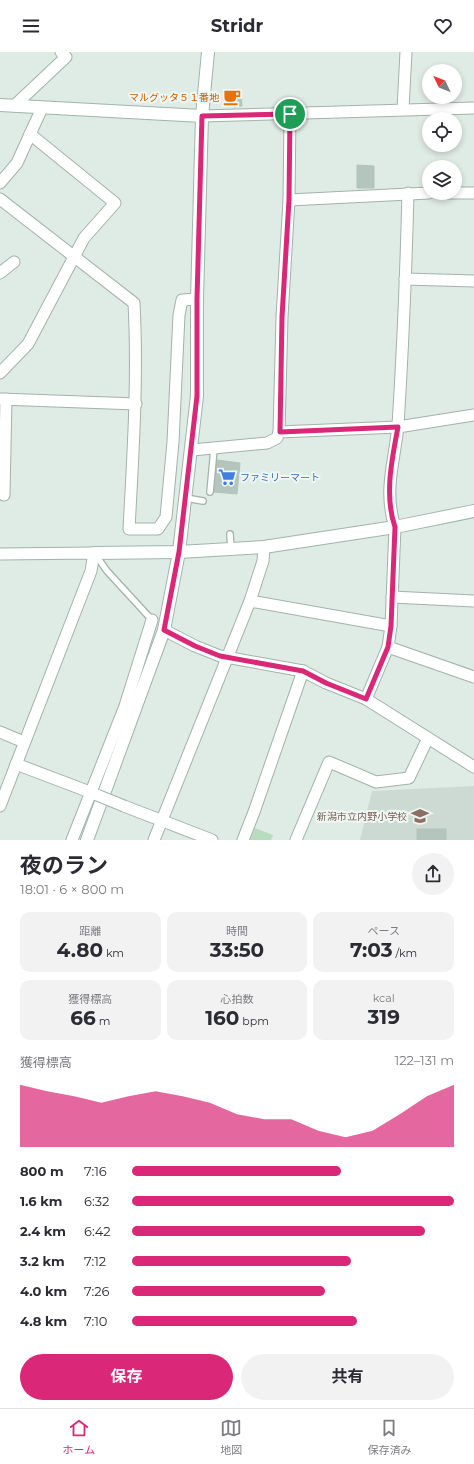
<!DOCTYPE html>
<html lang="ja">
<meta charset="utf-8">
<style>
:root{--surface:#fff;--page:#f2f2f3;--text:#2b2b33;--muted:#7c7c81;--line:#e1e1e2;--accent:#db2777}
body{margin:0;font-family:Montserrat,"Noto Sans JP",sans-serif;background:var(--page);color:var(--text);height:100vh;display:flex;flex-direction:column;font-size:15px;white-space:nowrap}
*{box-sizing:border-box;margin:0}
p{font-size:13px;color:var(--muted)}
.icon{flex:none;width:22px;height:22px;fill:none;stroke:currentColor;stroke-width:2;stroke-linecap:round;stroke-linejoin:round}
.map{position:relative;height:788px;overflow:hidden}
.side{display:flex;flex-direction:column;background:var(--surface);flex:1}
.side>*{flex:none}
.needle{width:26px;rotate:313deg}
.fabs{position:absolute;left:422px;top:12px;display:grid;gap:8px}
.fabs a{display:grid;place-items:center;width:40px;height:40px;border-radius:50%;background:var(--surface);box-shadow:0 2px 6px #0003;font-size:20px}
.pin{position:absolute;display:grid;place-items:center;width:34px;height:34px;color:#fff;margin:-17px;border:2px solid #fff;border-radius:50%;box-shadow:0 1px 4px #0007}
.round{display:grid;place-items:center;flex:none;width:42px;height:42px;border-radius:21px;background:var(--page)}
.overview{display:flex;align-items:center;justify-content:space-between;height:68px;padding:0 20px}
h1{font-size:22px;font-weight:700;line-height:30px}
.stats{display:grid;grid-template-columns:repeat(3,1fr);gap:6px;height:68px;padding:4px 20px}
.stats div{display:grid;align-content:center;border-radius:10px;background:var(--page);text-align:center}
.stats b{font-size:20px;font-weight:700}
.stats small{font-size:11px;font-weight:400}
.stats p{font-size:11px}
.chart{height:112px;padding:8px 20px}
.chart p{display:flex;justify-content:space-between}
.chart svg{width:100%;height:72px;margin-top:4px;fill:var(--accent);opacity:.7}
.button{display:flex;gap:8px;margin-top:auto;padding:8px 20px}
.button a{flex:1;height:46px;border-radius:24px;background:var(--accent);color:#fff;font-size:16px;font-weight:700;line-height:46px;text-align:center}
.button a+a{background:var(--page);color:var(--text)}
ul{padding:0 20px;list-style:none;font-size:13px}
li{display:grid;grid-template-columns:64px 48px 1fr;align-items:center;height:30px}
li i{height:10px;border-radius:5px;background:var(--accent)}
header{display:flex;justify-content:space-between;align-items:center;height:52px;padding:0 20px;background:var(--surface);font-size:18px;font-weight:700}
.tab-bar{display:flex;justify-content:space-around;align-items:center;height:56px;border-top:1px solid var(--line);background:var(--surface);font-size:11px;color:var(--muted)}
.tab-bar a{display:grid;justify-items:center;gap:2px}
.tab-bar .selected{color:var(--accent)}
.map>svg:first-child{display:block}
.built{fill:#cddad3}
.green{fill:#b7dcbe}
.building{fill:#b4c5bd;stroke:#b1c4bb}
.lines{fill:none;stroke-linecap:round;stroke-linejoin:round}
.lane-casing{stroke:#a2b3ab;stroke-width:8}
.street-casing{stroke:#a2b3ab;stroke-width:13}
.secondary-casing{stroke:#9eb6ac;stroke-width:14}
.lane{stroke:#fff;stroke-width:5.5}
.street{stroke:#fff;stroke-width:11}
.secondary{stroke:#fff;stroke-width:12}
.street-bridge-casing{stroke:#a2b3ab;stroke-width:13;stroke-linecap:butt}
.street-bridge{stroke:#fff;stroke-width:11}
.route-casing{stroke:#fff;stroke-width:8}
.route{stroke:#db2777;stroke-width:5}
.labels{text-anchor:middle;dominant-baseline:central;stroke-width:4;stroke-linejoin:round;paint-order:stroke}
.food-label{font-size:10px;fill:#c56008;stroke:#eff7f3;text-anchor:end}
.shop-label{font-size:10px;fill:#366cbe;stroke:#eff7f3;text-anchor:start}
.education-label{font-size:10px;fill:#785e54;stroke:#eff7f3;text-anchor:end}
</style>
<header><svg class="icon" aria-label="menu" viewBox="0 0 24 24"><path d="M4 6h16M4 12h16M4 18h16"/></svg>Stridr<svg class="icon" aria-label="heart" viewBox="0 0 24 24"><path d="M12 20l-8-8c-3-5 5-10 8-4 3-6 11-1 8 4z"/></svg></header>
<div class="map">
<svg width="474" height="788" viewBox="0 0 474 788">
<rect width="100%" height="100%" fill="#dfebe5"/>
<polygon class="built" points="474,734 474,788 360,788 372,739"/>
<polygon class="green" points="255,776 273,783 271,788 250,788"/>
<g class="building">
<polygon points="224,39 241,39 242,54 234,55 224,50"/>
<polygon points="357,113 374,114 374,136 357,136"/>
<polygon points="217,408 240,411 237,442 214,440"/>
<rect x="417" y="777" width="29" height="11"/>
</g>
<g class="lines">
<g class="lane-casing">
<g id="lane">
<polyline points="210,440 214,397"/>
<polyline points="186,446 203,449"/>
<polyline points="230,482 231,498"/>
<polyline points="95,502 107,519 152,568"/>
</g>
</g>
<g class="street-casing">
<g id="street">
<polyline points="14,54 66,5 61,0"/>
<polyline points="403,57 406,0"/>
<polyline points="202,64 474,56"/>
<polyline points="0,131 17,111 42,56"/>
<polyline points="437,141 474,141"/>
<path d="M0 147 134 251C138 327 133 402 129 477H158L166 465 173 390 179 263 182 248 197 247"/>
<polyline points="289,148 429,141"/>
<polyline points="0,221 14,210"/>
<polyline points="405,227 474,229"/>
<polyline points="0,321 28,292 84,186 115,151 30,82"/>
<polyline points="0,347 136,352"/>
<polyline points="279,380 398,375 474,363"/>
<polyline points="192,398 267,391 277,386 279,380 282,265 289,148 290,62"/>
<polyline points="4,443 6,347"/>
<polyline points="0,502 94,501 91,519 0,754"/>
<polyline points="392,545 474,549"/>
<polyline points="250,549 391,574"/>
<polyline points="164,578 195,594 220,604 303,619 326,631 366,647 474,715"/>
<polyline points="388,595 474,625"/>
<path d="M366 647 388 595 391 574 395 475C383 438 395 408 398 373 403 295 406 218 408 141"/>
<polyline points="0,680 24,690"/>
<polyline points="16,712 95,742"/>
<polyline points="124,754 212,788"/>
<polyline points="72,788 125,654 152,568"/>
<polyline points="154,788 250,549 263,509 264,495"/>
<polyline points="243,788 254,760 303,619"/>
<polyline points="296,788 329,710 376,730 409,726 428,686"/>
</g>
</g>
<g class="secondary-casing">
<g id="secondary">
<polyline points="0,53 202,64 197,247 197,344 179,500 164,578 87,788"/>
<polyline points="202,64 208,0"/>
<polyline points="94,501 179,500 264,495 395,475 474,459"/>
</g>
</g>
<use href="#lane" class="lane"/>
<use href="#street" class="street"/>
<use href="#secondary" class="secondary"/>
<g class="street-bridge-casing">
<polyline id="street-bridge" points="97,743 124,754"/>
</g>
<use href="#street-bridge" class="street-bridge"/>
</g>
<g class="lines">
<g class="route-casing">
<path id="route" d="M290 62 289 148 282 265 280 380 398 375C392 407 384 443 395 475L391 574 388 595 366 647 326 631 303 619 220 604 195 594 164 578 179 500 197 344V247L202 64Z"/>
</g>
<use href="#route" class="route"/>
</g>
<defs>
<g id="cafe-bare" transform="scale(1.38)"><path d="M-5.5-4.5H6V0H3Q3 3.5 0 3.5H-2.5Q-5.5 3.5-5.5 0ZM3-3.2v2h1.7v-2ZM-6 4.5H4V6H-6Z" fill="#e8710a" stroke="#eff7f3" stroke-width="2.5" paint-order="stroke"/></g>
<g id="supermarket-bare" transform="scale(1.38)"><path d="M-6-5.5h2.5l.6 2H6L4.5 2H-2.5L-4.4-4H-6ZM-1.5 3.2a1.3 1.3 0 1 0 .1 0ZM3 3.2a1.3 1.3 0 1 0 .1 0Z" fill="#3f7fe0" stroke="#eff7f3" stroke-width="2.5" paint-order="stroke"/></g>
<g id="school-bare" transform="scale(1.38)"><path d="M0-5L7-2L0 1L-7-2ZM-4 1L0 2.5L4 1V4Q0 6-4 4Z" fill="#8d6e63" stroke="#eff7f3" stroke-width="2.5" paint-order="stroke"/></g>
</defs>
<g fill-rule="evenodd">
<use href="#cafe-bare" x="232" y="45"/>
<use href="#supermarket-bare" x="227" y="425"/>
<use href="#school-bare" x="420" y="764"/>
</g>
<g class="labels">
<g class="food-label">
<text x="219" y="45">マルグッタ５１番地</text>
</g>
<g class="shop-label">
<text x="240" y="425">ファミリーマート</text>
</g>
<g class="education-label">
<text x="407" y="764">新潟市立内野小学校</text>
</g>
</g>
</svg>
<div class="fabs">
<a><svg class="needle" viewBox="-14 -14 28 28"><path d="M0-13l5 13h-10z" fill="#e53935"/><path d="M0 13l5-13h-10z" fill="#7c7c81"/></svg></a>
<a><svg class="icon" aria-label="locate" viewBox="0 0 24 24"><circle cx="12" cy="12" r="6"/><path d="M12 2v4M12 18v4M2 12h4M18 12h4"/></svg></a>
<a><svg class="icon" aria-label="layers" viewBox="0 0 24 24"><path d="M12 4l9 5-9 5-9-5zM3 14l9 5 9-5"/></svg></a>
</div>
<div class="pin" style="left:290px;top:62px;background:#1e9e55"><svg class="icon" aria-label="arrive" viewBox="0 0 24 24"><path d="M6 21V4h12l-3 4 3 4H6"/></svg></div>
</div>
<section class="side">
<div class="overview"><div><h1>夜のラン</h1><p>18:01 · 6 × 800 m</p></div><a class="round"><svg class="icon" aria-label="share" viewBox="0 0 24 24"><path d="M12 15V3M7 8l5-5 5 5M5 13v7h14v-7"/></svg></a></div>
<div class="stats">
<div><p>距離</p><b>4.80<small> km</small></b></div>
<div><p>時間</p><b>33:50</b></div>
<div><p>ペース</p><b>7:03<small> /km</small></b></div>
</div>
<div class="stats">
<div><p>獲得標高</p><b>66<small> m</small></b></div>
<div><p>心拍数</p><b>160<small> bpm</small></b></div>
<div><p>kcal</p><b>319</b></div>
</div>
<div class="chart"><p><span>獲得標高</span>122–131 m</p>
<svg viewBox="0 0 160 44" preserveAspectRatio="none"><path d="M0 44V6L10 10L20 13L30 17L40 13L50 10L60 13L70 17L80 24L90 27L100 27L110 34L120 38L130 34L140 24L150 13L160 6V44z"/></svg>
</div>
<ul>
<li><b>800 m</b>7:16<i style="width:65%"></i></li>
<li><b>1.6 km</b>6:32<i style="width:100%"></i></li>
<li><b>2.4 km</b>6:42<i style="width:91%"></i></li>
<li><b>3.2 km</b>7:12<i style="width:68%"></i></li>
<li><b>4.0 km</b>7:26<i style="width:60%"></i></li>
<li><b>4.8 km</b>7:10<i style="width:70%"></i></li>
</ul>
<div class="button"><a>保存</a><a>共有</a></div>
</section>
<nav class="tab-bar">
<a class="selected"><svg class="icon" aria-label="home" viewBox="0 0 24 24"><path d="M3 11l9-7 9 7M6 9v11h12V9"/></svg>ホーム</a>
<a><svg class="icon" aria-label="map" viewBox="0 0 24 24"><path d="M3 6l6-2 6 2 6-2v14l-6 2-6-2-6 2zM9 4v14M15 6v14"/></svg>地図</a>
<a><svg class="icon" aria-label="saved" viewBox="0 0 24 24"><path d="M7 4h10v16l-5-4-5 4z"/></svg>保存済み</a>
</nav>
